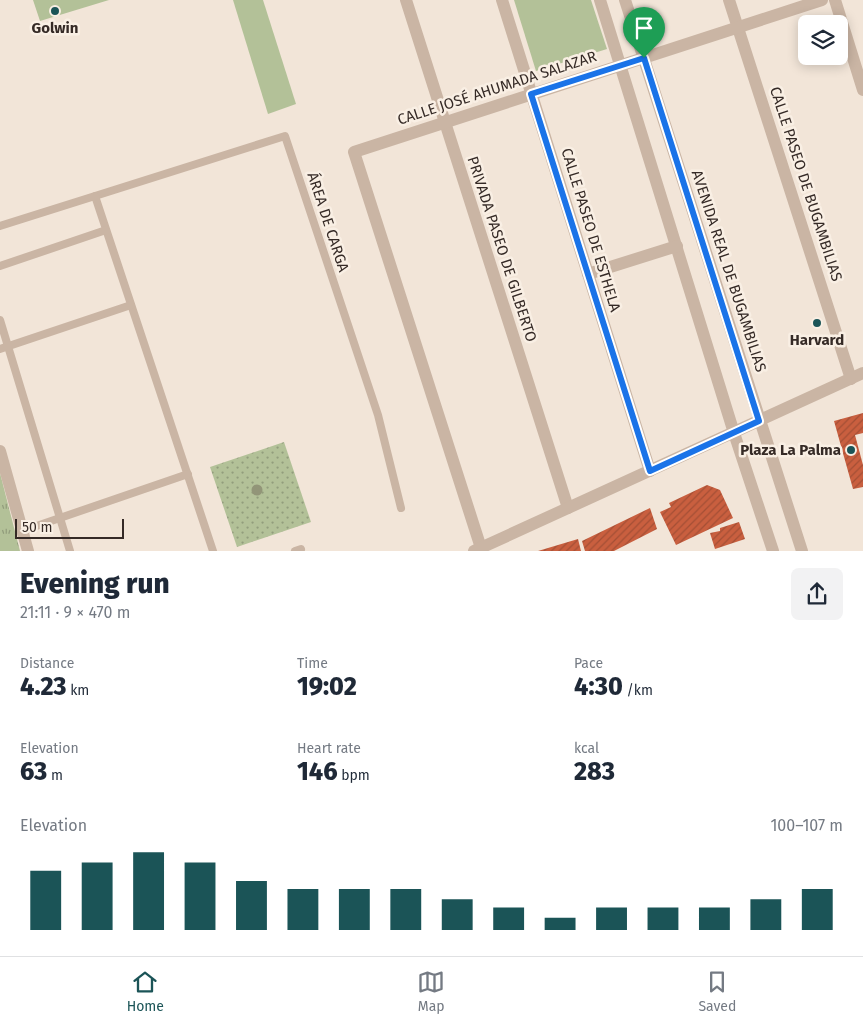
<!DOCTYPE html>
<meta charset="utf-8">
<style>
:root{--surface:#fff;--page:#f2f2f3;--text:#1f2937;--muted:#747a83;--line:#e0e1e3;--accent:#1b5457}
body{margin:0;font-family:"Fira Sans",sans-serif;background:var(--page);color:var(--text);height:100vh;display:flex;flex-direction:column;font-size:19px;white-space:nowrap}
*{box-sizing:border-box;margin:0}
p{font-size:16px;color:var(--muted)}
.icon{flex:none;width:28px;height:28px;fill:none;stroke:currentColor;stroke-width:2;stroke-linecap:round;stroke-linejoin:round}
.map{position:relative;height:551px;overflow:hidden}
.side{display:flex;flex-direction:column;background:var(--surface);flex:1}
.side>*{flex:none}
.tools{position:absolute;left:798px;top:15px;display:grid;gap:10px}
.tools a{display:grid;place-items:center;width:50px;height:50px;border-radius:8px;background:var(--surface);box-shadow:0 2px 12px #0003;font-size:25px}
.scale{position:absolute;left:15px;bottom:12px;width:109px;box-sizing:border-box;padding-left:5px;border:2px solid #352a26;border-top:0;font-size:14px;line-height:18px;white-space:nowrap;color:#352a26;-webkit-text-stroke:4px #f9efe4;paint-order:stroke}
.pin{position:absolute;display:grid;place-items:center;width:42px;height:42px;color:#fff;margin:-51px -21px;border-radius:50% 50% 50% 0;rotate:-45deg;box-shadow:0 0 5px #0007}
.pin .icon{rotate:45deg}
.round{display:grid;place-items:center;flex:none;width:52px;height:52px;border-radius:8px;background:var(--page)}
.summary{display:flex;align-items:center;justify-content:space-between;height:85px;padding:0 20px}
h1{font-size:28px;font-weight:800;line-height:38px}
.metrics{display:grid;grid-template-columns:repeat(3,1fr);gap:8px;height:85px;padding:5px 20px}
.metrics div{display:grid;align-content:center}
.metrics b{font-size:25px;font-weight:800}
.metrics small{font-size:14px;font-weight:400}
.metrics p{font-size:14px}
.chart{height:140px;padding:10px 20px}
.chart p{display:flex;justify-content:space-between}
.chart svg{width:100%;height:90px;margin-top:5px;stroke:var(--accent);stroke-width:6}
.menu{display:flex;justify-content:space-around;align-items:center;height:70px;border-top:1px solid var(--line);background:var(--surface);font-size:14px;color:var(--muted)}
.menu a{display:grid;justify-items:center;gap:2px}
.menu .on{color:var(--accent)}
.map>svg:first-child{display:block}
.grass{fill:url(#grass-tufts)}
.park{fill:#b3c198}
.garden{fill:url(#garden-dots)}
.building{fill:url(#building-hatch)}
.lines{fill:none;stroke-linecap:round;stroke-linejoin:round}
.service{stroke:#cab5a4;stroke-width:8}
.minor{stroke:#cab5a4;stroke-width:12}
.tertiary{stroke:#cab5a4;stroke-width:12}
.tree{fill:#929578}
.route-casing{stroke:#fff;stroke-width:10}
.route{stroke:#1a73e8;stroke-width:6}
.poi-dot{fill:#1b5457;stroke:#f9efe4;stroke-width:2}
.labels{text-anchor:middle;dominant-baseline:central;stroke-width:5;stroke-linejoin:round;paint-order:stroke}
.poi-label{font-size:15px;font-weight:bold;fill:#352a26;stroke:#f9efe4}
.street-label{font-size:15px;fill:#352a26;stroke:#f9efe4}
</style>
<div class="map">
<svg width="863" height="551" viewBox="0 0 863 551">
<defs>
<pattern id="grass-tufts" width="24" height="20" patternUnits="userSpaceOnUse" patternTransform="scale(1.25)"><rect width="24" height="20" fill="#b3c198"/><path d="M3 7l-1-3M5 7V3M7 7l1-3M15 17l-1-3M17 17v-4M19 17l1-3" fill="none" stroke="#929d7c"/></pattern>
<pattern id="garden-dots" width="8" height="8" patternUnits="userSpaceOnUse" patternTransform="scale(1.25)"><rect width="8" height="8" fill="#b3c198"/><path d="M2 2h.1M6 6h.1" fill="none" stroke="#929d7c" stroke-width="1.8" stroke-linecap="round"/></pattern>
<pattern id="building-hatch" width="6" height="6" patternUnits="userSpaceOnUse" patternTransform="scale(1.25)"><rect width="6" height="6" fill="#c95f3f"/><path d="M-1 1l2-2M0 6l6-6M5 7l2-2" fill="none" stroke="#a44f35"/></pattern>
</defs>
<rect width="100%" height="100%" fill="#f2e5d8"/>
<polygon class="grass" points="0,473 20,551 0,551"/>
<g class="park">
<polygon points="33,0 109,0 40,21"/>
<polygon points="233,0 263,0 296,104 268,114"/>
<polygon points="514,0 591,0 607,49 536,71"/>
</g>
<polygon class="garden" points="284,442 311,522 237,547 210,467"/>
<g class="building">
<polygon points="863,413 863,433 855,435 863,465 863,487 853,489 834,421"/>
<polygon points="707,485 720,490 733,518 676,545 660,512 671,507 669,503"/>
<polygon points="650,508 657,529 614,551 585,551 582,541"/>
<polygon points="739,522 745,539 715,549 710,533 720,531 720,528"/>
<polygon points="578,539 581,551 538,551"/>
</g>
<g class="lines">
<g class="service">
<polyline points="95,196 285,136 378,415 401,508"/>
<polyline points="0,226 95,196 213,551"/>
<polyline points="0,266 106,230"/>
<polyline points="0,320 70,551"/>
<polyline points="0,349 131,305"/>
<polyline points="22,531 188,474"/>
<polyline points="295,551 301,549"/>
</g>
<g class="minor">
<polyline points="406,0 568,508"/>
<polyline points="502,0 650,471"/>
<polyline points="600,0 734,433 773,551"/>
<polyline points="625,0 802,551"/>
<polyline points="729,0 851,379"/>
<polyline points="835,0 863,90"/>
<polyline points="588,274 677,246"/>
<polyline points="481,548 354,152 822,0"/>
</g>
<g class="tertiary">
<polyline points="0,451 28,551"/>
<polyline points="474,551 863,373"/>
</g>
</g>
<circle class="tree" cx="257" cy="490" r="5.5"/>
<g class="lines">
<g class="route-casing">
<polygon id="route" points="644,58 759,421 650,471 531,94"/>
</g>
<use href="#route" class="route"/>
</g>
<g class="poi-dot">
<circle cx="55" cy="11" r="5"/>
<circle cx="817" cy="323" r="5"/>
<circle cx="851" cy="450" r="5"/>
</g>
<g class="labels">
<g class="poi-label">
<text x="55" y="28">Golwin</text>
<text x="817" y="340">Harvard</text>
<text x="841" y="450" text-anchor="end">Plaza La Palma</text>
</g>
<g class="street-label">
<text transform="translate(497 88) rotate(-18)">CALLE JOSÉ AHUMADA SALAZAR</text>
<text transform="translate(806 184) rotate(72)">CALLE PASEO DE BUGAMBILIAS</text>
<text transform="translate(328 222) rotate(72)">ÁREA DE CARGA</text>
<text transform="translate(591 230) rotate(73)">CALLE PASEO DE ESTHELA</text>
<text transform="translate(502 249) rotate(72)">PRIVADA PASEO DE GILBERTO</text>
<text transform="translate(729 271) rotate(72)">AVENIDA REAL DE BUGAMBILIAS</text>
</g>
</g>
</svg>
<div class="tools">
<a><svg class="icon" aria-label="layers" viewBox="0 0 24 24"><path d="M12 4l9 5-9 5-9-5zM3 14l9 5 9-5"/></svg></a>
</div>
<div class="scale">50 m</div>
<div class="pin" style="left:644px;top:58px;background:#1e9e55"><svg class="icon" aria-label="arrive" viewBox="0 0 24 24"><path d="M6 21V4h12l-3 4 3 4H6"/></svg></div>
</div>
<section class="side">
<div class="summary"><div><h1>Evening run</h1><p>21:11 · 9 × 470 m</p></div><a class="round"><svg class="icon" aria-label="share" viewBox="0 0 24 24"><path d="M12 15V3M7 8l5-5 5 5M5 13v7h14v-7"/></svg></a></div>
<div class="metrics">
<div><p>Distance</p><b>4.23<small> km</small></b></div>
<div><p>Time</p><b>19:02</b></div>
<div><p>Pace</p><b>4:30<small> /km</small></b></div>
</div>
<div class="metrics">
<div><p>Elevation</p><b>63<small> m</small></b></div>
<div><p>Heart rate</p><b>146<small> bpm</small></b></div>
<div><p>kcal</p><b>283</b></div>
</div>
<div class="chart"><p><span>Elevation</span>100–107 m</p>
<svg viewBox="0 0 160 44" preserveAspectRatio="none"><path d="M5 44V15M15 44V11M25 44V6M35 44V11M45 44V20M55 44V24M65 44V24M75 44V24M85 44V29M95 44V33M105 44V38M115 44V33M125 44V33M135 44V33M145 44V29M155 44V24"/></svg>
</div>
</section>
<nav class="menu">
<a class="on"><svg class="icon" aria-label="home" viewBox="0 0 24 24"><path d="M3 11l9-7 9 7M6 9v11h12V9"/></svg>Home</a>
<a><svg class="icon" aria-label="map" viewBox="0 0 24 24"><path d="M3 6l6-2 6 2 6-2v14l-6 2-6-2-6 2zM9 4v14M15 6v14"/></svg>Map</a>
<a><svg class="icon" aria-label="saved" viewBox="0 0 24 24"><path d="M7 4h10v16l-5-4-5 4z"/></svg>Saved</a>
</nav>
